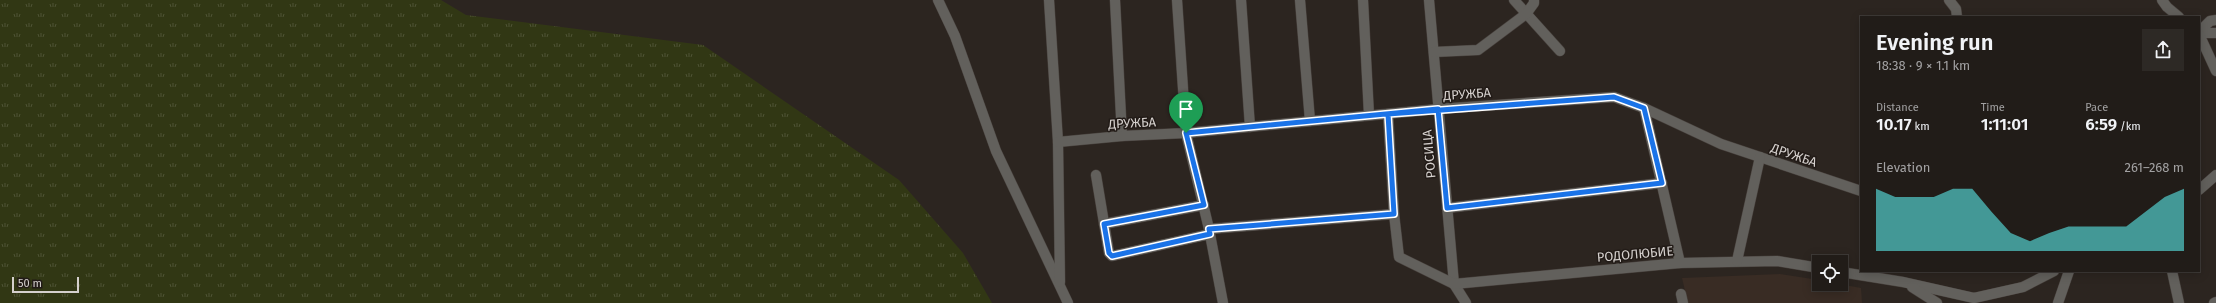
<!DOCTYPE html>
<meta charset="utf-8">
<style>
:root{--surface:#211c18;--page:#2d2925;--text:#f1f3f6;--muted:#a2a1a2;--line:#3e3a37;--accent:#52cdcc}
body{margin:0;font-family:"Fira Sans",sans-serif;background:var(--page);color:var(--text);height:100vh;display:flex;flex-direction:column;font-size:15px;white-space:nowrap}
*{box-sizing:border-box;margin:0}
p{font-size:13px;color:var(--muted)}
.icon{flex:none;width:22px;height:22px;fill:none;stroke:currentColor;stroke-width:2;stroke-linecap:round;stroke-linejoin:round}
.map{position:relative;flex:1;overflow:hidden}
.panel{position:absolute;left:1860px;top:16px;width:340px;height:256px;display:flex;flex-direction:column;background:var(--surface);border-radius:0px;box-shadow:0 2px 10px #0003,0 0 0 1px var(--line)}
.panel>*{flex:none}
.buttons{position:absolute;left:1812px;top:255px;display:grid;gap:8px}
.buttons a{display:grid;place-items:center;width:36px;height:36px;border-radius:0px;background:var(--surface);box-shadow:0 2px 10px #0003,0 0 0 1px var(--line);font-size:20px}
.scale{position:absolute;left:12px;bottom:10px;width:67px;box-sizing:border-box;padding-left:4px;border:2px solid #d5d0cd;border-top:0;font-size:11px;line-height:14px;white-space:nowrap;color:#d5d0cd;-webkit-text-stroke:3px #221b17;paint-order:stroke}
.pin{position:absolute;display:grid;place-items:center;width:34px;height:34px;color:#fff;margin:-41px -17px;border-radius:50% 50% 50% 0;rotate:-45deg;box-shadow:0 0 4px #0007}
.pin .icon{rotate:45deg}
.round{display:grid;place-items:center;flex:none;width:42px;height:42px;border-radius:0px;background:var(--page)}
.summary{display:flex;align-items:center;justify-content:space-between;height:68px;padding:0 16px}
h1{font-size:22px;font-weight:600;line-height:30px}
.metrics{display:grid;grid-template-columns:repeat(3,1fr);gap:6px;height:68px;padding:4px 16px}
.metrics div{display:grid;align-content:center}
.metrics b{font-size:17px;font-weight:600}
.metrics small{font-size:11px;font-weight:400}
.metrics p{font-size:11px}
.chart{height:112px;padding:8px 16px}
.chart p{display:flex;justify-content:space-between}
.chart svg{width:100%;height:72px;margin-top:4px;fill:var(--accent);opacity:.7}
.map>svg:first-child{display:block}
.built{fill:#392c24}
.grass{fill:url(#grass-tufts)}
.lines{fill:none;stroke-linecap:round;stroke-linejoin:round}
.minor-casing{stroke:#47403c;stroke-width:11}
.minor{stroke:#62605c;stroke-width:10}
.route-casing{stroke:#fff;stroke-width:8}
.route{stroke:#1a73e8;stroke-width:5}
.labels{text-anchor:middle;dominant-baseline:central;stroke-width:3;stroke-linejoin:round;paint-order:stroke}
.street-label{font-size:13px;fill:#d5d0cd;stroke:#221b17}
</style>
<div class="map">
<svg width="2216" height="303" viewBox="0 0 2216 303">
<defs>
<pattern id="grass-tufts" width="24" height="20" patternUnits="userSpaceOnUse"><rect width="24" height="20" fill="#313714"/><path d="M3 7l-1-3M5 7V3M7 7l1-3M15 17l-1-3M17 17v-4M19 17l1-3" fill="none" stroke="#4e5335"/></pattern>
</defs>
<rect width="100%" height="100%" fill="#2c2520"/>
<polygon class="built" points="1780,274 1819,280 1819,284 1839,284 1861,288 1862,303 1688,303 1682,278"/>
<polygon class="grass" points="0,0 441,0 466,15 703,45 899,180 963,253 992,303 0,303"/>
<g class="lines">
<g class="minor-casing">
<g id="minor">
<polyline points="938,0 955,36 996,151 1068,303"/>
<polyline points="1049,0 1058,142 1060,282"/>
<polyline points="1115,0 1122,136"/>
<polyline points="1177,0 1186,133 1209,229 1223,303"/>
<polyline points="1241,0 1250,127"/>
<polyline points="1300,0 1310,121"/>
<polyline points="1363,0 1369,115"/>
<polyline points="1429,0 1454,284 1466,303"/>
<polyline points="1514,0 1560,51"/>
<polyline points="1949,0 1956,9 1957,17"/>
<polyline points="2162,0 2167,7 2179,17"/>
<polyline points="2199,32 2210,21 2216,20"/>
<polyline points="2199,33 2216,33"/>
<polyline points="2199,34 2216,71"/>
<polyline points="1434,52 1478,50 1526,14 1534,3 1534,0"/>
<polyline points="1644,108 1680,263"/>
<polyline points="1388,114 1394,214 1399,257 1454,284 1680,263 1777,261 1819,268"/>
<polyline points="1058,142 1122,136 1186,133 1438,109 1614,97 1644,108 1721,144 1861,191"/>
<polyline points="1096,175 1109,253 1112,256 1210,234"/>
<polyline points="2199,190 2216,175"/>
<polyline points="1447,208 1662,183"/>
<polyline points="1104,224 1204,205"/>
<polyline points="1209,229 1394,214"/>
<polyline points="1737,261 1760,157"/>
<polyline points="2172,271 2179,303"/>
<polyline points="1841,272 1903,282 1974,298 2023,287 2054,271"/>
<polyline points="1912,287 1937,303"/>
<polyline points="1681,294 1683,303"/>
<polyline points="2058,303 2069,271"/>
<polyline points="2214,303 2216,302"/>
</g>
</g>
<use href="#minor" class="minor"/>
</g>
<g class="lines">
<g class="route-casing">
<polyline id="route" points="1186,133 1204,205 1104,224 1109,253 1112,256 1210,234 1209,229 1394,214 1388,114 1614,97 1644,108 1662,183 1447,208 1438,109 1186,133"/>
</g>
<use href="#route" class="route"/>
</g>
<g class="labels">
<g class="street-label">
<text transform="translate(1467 94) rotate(-4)">ДРУЖБА</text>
<text transform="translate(1132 123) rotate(-3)">ДРУЖБА</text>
<text transform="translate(1429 154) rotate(-95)">РОСИЦА</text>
<text transform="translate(1794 155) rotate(19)">ДРУЖБА</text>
<text transform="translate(1635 254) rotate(-5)">РОДОЛЮБИЕ</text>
</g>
</g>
</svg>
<div class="buttons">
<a><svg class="icon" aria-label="locate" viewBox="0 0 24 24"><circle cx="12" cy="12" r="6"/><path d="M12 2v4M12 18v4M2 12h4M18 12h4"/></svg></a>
</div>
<div class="scale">50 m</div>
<div class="pin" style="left:1186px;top:133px;background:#1e9e55"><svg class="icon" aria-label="arrive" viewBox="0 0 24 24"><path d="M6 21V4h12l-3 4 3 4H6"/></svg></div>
<section class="panel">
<div class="summary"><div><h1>Evening run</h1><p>18:38 · 9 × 1.1 km</p></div><a class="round"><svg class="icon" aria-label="share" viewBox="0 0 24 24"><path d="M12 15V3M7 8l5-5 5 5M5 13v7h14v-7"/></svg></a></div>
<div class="metrics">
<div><p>Distance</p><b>10.17<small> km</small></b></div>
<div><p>Time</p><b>1:11:01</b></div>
<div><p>Pace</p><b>6:59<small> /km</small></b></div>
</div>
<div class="chart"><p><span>Elevation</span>261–268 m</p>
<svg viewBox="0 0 160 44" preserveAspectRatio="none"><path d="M0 44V6L10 11L20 11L30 11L40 6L50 6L60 20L70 33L80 38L90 33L100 29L110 29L120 29L130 29L140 20L150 11L160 6V44z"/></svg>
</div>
</section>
</div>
